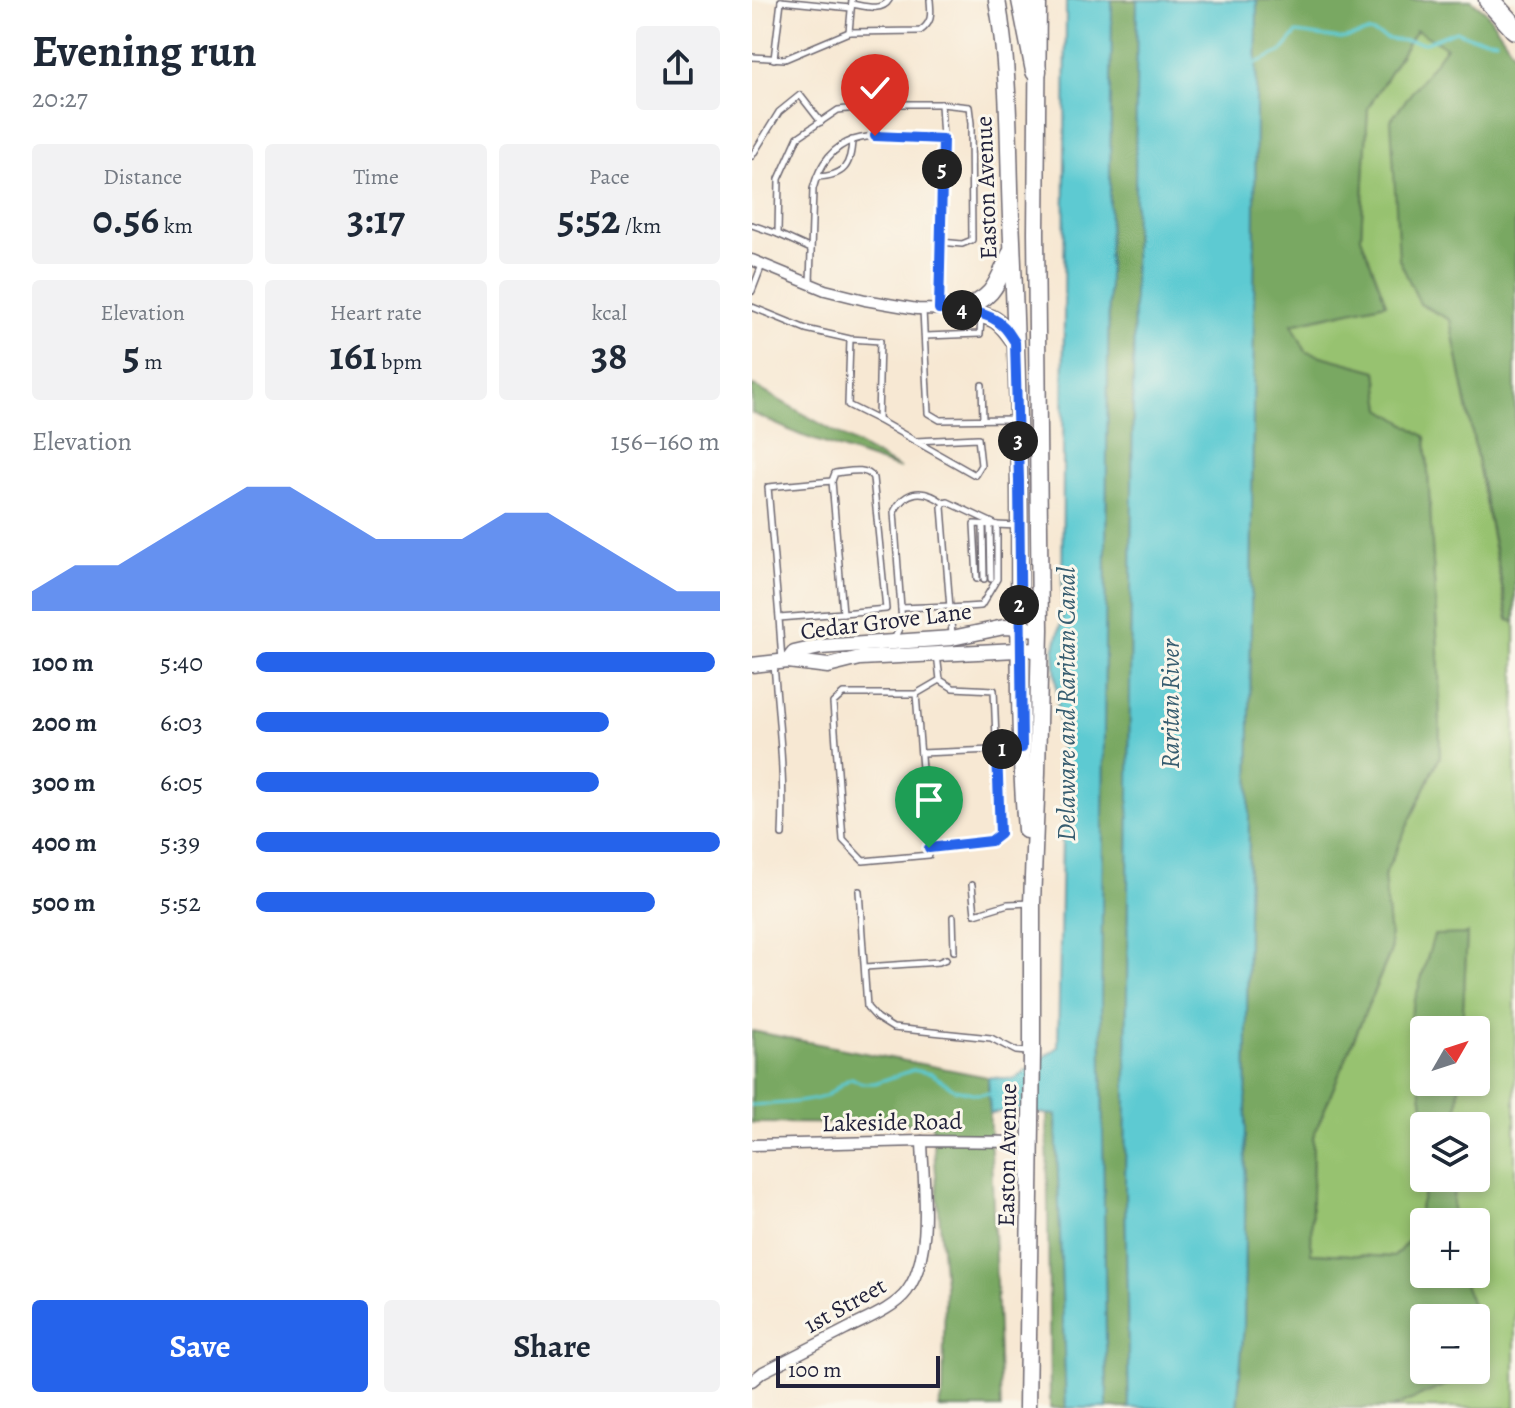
<!DOCTYPE html>
<meta charset="utf-8">
<style>
:root{--surface:#fff;--page:#f2f2f3;--text:#1f2937;--muted:#747a83;--accent:#2563eb}
body{margin:0;font-family:Alegreya,serif;background:var(--page);color:var(--text);height:100vh;display:flex;flex-direction:column;font-size:30px;white-space:nowrap}
*{box-sizing:border-box;margin:0}
p{font-size:26px;color:var(--muted)}
.icon{flex:none;width:44px;height:44px;fill:none;stroke:currentColor;stroke-width:2;stroke-linecap:round;stroke-linejoin:round}
.map{position:relative;flex:1;overflow:hidden}
.side{display:flex;flex-direction:column;background:var(--surface);width:752px}
.side>*{flex:none}
.needle{width:52px;rotate:51deg}
.fabs{position:absolute;left:658px;top:1016px;display:grid;gap:16px}
.fabs a{display:grid;place-items:center;width:80px;height:80px;border-radius:8px;background:var(--surface);box-shadow:0 4px 12px #0003;font-size:40px}
.scale{position:absolute;left:24px;bottom:20px;width:164px;box-sizing:border-box;padding-left:8px;border:4px solid #22223b;border-top:0;font-size:22px;line-height:28px;white-space:nowrap;color:#22223b;-webkit-text-stroke:6px #fbf7ec;paint-order:stroke}
.pin{position:absolute;display:grid;place-items:center;width:68px;height:68px;color:#fff;margin:-82px -34px;border-radius:50% 50% 50% 0;rotate:-45deg;box-shadow:0 0 8px #0007}
.pin .icon{rotate:45deg}
.km{position:absolute;width:40px;height:40px;margin:-20px;border-radius:50%;background:#222;color:#fff;font-size:22px;line-height:40px;text-align:center}
.round{display:grid;place-items:center;flex:none;width:84px;height:84px;border-radius:8px;background:var(--page)}
.headline{display:flex;align-items:center;justify-content:space-between;height:136px;padding:0 32px}
h1{font-size:44px;font-weight:700;line-height:60px}
.figures{display:grid;grid-template-columns:repeat(3,1fr);gap:12px;height:136px;padding:8px 32px}
.figures div{display:grid;align-content:center;border-radius:8px;background:var(--page);text-align:center}
.figures b{font-size:40px;font-weight:700}
.figures small{font-size:22px;font-weight:400}
.figures p{font-size:22px}
.chart{height:224px;padding:16px 32px}
.chart p{display:flex;justify-content:space-between}
.chart svg{width:100%;height:144px;margin-top:8px;fill:var(--accent);opacity:.7}
.cta{display:flex;gap:16px;margin-top:auto;padding:16px 32px}
.cta a{flex:1;height:92px;border-radius:8px;background:var(--accent);color:#fff;font-size:32px;font-weight:700;line-height:92px;text-align:center}
.cta a+a{background:var(--page);color:var(--text)}
ul{padding:0 32px;list-style:none;font-size:26px}
li{display:grid;grid-template-columns:128px 96px 1fr;align-items:center;height:60px}
li i{height:20px;border-radius:10px;background:var(--accent)}
main{display:flex;flex:1;min-height:0}
.map>svg:first-child{display:block}
.green{fill:#97c26f;stroke:#5c7255;stroke-width:2}
.forest{fill:#79a862;stroke:#4e654e;stroke-width:2}
.water{fill:#5dcad2;stroke:#407686;stroke-width:2}
.lines{fill:none;stroke-linecap:round;stroke-linejoin:round}
.stream{stroke:#5dcad2;stroke-width:3}
.lane-casing{stroke:#6d6770;stroke-width:8}
.street-casing{stroke:#6d6770;stroke-width:13}
.secondary-casing{stroke:#6d6770;stroke-width:17}
.primary-casing{stroke:#6d6770;stroke-width:19}
.highway-casing{stroke:#6d6770;stroke-width:23}
.lane{stroke:#fff;stroke-width:5}
.street{stroke:#fff;stroke-width:10}
.secondary{stroke:#fff;stroke-width:14}
.primary{stroke:#fff;stroke-width:16}
.highway{stroke:#fff;stroke-width:20}
.route-casing{stroke:#fff;stroke-width:16}
.route{stroke:#2563eb;stroke-width:10}
.labels{text-anchor:middle;dominant-baseline:central;stroke-width:6;stroke-linejoin:round;paint-order:stroke}
.street-label{font-size:24px;fill:#22223b;stroke:#fbf7ec}
.water-label{font-size:26px;font-style:italic;fill:#375d70;stroke:#fbf7ec}
</style>
<main>
<section class="side">
<div class="headline"><div><h1>Evening run</h1><p>20:27</p></div><a class="round"><svg class="icon" aria-label="share" viewBox="0 0 24 24"><path d="M12 15V3M7 8l5-5 5 5M5 13v7h14v-7"/></svg></a></div>
<div class="figures">
<div><p>Distance</p><b>0.56<small> km</small></b></div>
<div><p>Time</p><b>3:17</b></div>
<div><p>Pace</p><b>5:52<small> /km</small></b></div>
</div>
<div class="figures">
<div><p>Elevation</p><b>5<small> m</small></b></div>
<div><p>Heart rate</p><b>161<small> bpm</small></b></div>
<div><p>kcal</p><b>38</b></div>
</div>
<div class="chart"><p><span>Elevation</span>156–160 m</p>
<svg viewBox="0 0 160 44" preserveAspectRatio="none"><path d="M0 44V38L10 30L20 30L30 22L40 14L50 6L60 6L70 14L80 22L90 22L100 22L110 14L120 14L130 22L140 30L150 38L160 38V44z"/></svg>
</div>
<ul>
<li><b>100 m</b>5:40<i style="width:99%"></i></li>
<li><b>200 m</b>6:03<i style="width:76%"></i></li>
<li><b>300 m</b>6:05<i style="width:74%"></i></li>
<li><b>400 m</b>5:39<i style="width:100%"></i></li>
<li><b>500 m</b>5:52<i style="width:86%"></i></li>
</ul>
<div class="cta"><a>Save</a><a>Share</a></div>
</section>
<div class="map">
<svg width="763" height="1408" viewBox="0 0 763 1408">
<rect width="100%" height="100%" fill="#fbf7ec"/>
<filter id="ink" filterUnits="userSpaceOnUse"><feTurbulence type="fractalNoise" baseFrequency=".0125" numOctaves="2"/><feDisplacementMap in="SourceGraphic" scale="16" xChannelSelector="R" yChannelSelector="G"/><feConvolveMatrix kernelMatrix="1 2 1 2 8 2 1 2 1" color-interpolation-filters="sRGB"/></filter>
<filter id="wash" filterUnits="userSpaceOnUse"><feTurbulence type="fractalNoise" baseFrequency=".006" numOctaves="4" result="noise"/><feDisplacementMap in="SourceGraphic" scale="32" xChannelSelector="R" yChannelSelector="G"/><feGaussianBlur stdDeviation="1.8" result="paint"/><feColorMatrix in="noise" values="0 0 0 0 0 0 0 0 0 0 0 0 0 0 0 0 0 1.4 0 .05"/><feComposite in="paint" operator="in"/></filter>
<g filter="url(#wash)">
<rect width="100%" height="100%" fill="#f7e8d3"/>
<polygon class="green" points="664,30 695,46 639,120 668,303 698,320 756,620 763,622 763,1408 640,1408 719,1374 720,1370 724,1370 724,1318 721,1318 721,1307 708,1274 724,1274 724,1222 700,1222 702,1178 724,1178 724,1126 705,1126 707,1082 724,1082 724,1030 710,1030 715,934 658,1017 674,1126 672,1126 672,1178 676,1178 660,1237 642,1257 559,1253 561,1137 639,951 632,876 688,756 687,668 674,437 630,409 625,371 554,352 540,324 634,303 609,237 616,108"/>
<g class="forest">
<polygon points="360,0 385,0 373,1191 377,1408 355,1408 349,1001"/>
<polygon points="505,0 719,0 734,12 763,54 763,622 757,620 698,320 668,304 647,259 639,120 694,47 664,30 616,108 609,237 634,303 540,324 554,352 625,371 630,409 674,437 687,668 688,756 632,876 639,950 561,1137 559,1253 642,1257 660,1237 676,1178 702,1178 700,1222 672,1222 672,1274 708,1274 721,1307 721,1318 672,1318 672,1370 720,1370 720,1374 640,1408 485,1408 492,1325"/>
<polygon points="0,386 4,387 148,469 48,435 0,413"/>
<polygon points="715,934 710,1030 672,1030 672,1082 707,1082 705,1126 674,1126 658,1017 682,935"/>
<polygon points="0,1031 236,1077 249,1408 186,1408 191,1393 193,1286 180,1124 0,1123"/>
<polygon points="295,1114 304,1114 314,1408 298,1408"/>
</g>
<g class="water">
<polygon points="314,0 360,0 349,1001 355,1408 314,1408 304,1115 259,1111 238,1113 236,1077 262,1079 306,1047 311,787 302,651 310,620"/>
<polygon points="385,0 505,0 492,1325 485,1408 377,1408 373,1191"/>
</g>
<g class="lines">
<g class="stream">
<polyline points="502,64 529,52 545,33 589,39 618,32 636,39 673,43 704,31 719,37 744,40"/>
<path d="M0 1105C17 1104 60 1103 73 1096 83 1091 89 1082 100 1078L109 1083H123L161 1070 180 1074 202 1089 225 1094 240 1093"/>
</g>
</g>
</g>
<g filter="url(#ink)">
<g class="lines">
<g class="lane-casing">
<g id="lane">
<polyline points="29,1 99,8"/>
<path d="M100 4C112 6 130 12 137 0"/>
<polyline points="97,32 100,0"/>
<path d="M0 57 33 59 97 32 168 31C181 22 179 14 178 0"/>
<polyline points="22,59 29,1"/>
<polyline points="0,156 27,112 48,95 69,122"/>
<path d="M65 177C92 176 99 166 100 140"/>
<polyline points="0,225 26,234"/>
<polyline points="59,249 26,234 27,179 46,137 86,110 139,104 189,104 217,107 219,123 220,240 210,244 189,242"/>
<path d="M58 283 61 189C79 120 136 137 191 139"/>
<polyline points="0,291 10,265"/>
<polyline points="0,307 54,329 98,339 128,341 126,420 96,405 98,339"/>
<polyline points="187,309 191,139 189,104"/>
<polyline points="171,310 176,413 188,420 262,419"/>
<polyline points="173,336 228,334 229,318"/>
<polyline points="230,385 231,419"/>
<polyline points="126,420 223,475 229,465 226,438 163,441"/>
<path d="M80 481 83 473C95 472 115 466 121 478L134 609 91 613"/>
<polygon points="196,502 245,525 245,579 229,606 198,608 190,507 192,503"/>
<polyline points="231,525 232,579"/>
<polyline points="238,525 239,579"/>
<polyline points="225,579 222,524 266,526"/>
<polyline points="149,608 198,606"/>
<polyline points="198,608 200,635"/>
<polyline points="27,618 16,487 80,481 91,613 27,618 30,661"/>
<path d="M142 639 150 623 142 512C154 489 172 488 192 503"/>
<path d="M22 665C27 722 33 778 30 835"/>
<polyline points="164,694 91,694 81,703 91,840 111,861 177,855 164,694 188,680 185,654"/>
<polyline points="169,753 265,749"/>
<polyline points="177,848 239,841 248,834 242,690 201,688 188,680"/>
<polyline points="220,885 223,914 256,904 279,903"/>
<polyline points="107,891 115,1007 125,1018 141,1028 239,1038 264,1051 275,1052"/>
<polyline points="201,917 202,951"/>
<polyline points="113,967 187,962 194,959"/>
</g>
</g>
<g class="street-casing">
<g id="street">
<polyline points="0,260 73,290 113,300 165,309 209,310"/>
<polyline points="0,1145 170,1141 280,1142"/>
<path d="M0 1381 11 1372C38 1358 66 1344 93 1330 112 1320 143 1308 155 1291 182 1254 171 1185 170 1141"/>
</g>
</g>
<g class="secondary-casing">
<g id="secondary">
<polyline points="36,661 42,653 68,647 200,638 252,627 288,629"/>
<polyline points="0,665 36,661 76,666 108,658 286,649"/>
</g>
</g>
<g class="primary-casing">
<g id="primary">
<path d="M245 0C258 71 256 145 259 218 263 306 266 395 267 484 268 599 265 715 274 830"/>
<path d="M209 310C243 297 244 285 258 254"/>
<path d="M211 311C241 317 245 316 263 342"/>
<polyline points="275,1408 280,1053 280,903 285,773 288,629 284,232 286,0"/>
</g>
</g>
<g class="highway-casing">
<g id="highway">
<polyline points="270,0 284,71"/>
<polyline points="737,0 763,29"/>
</g>
</g>
<use href="#lane" class="lane"/>
<use href="#street" class="street"/>
<use href="#secondary" class="secondary"/>
<use href="#primary" class="primary"/>
<use href="#highway" class="highway"/>
</g>
</g>
<g class="lines" filter="url(#ink)">
<g class="route-casing">
<path id="route" d="M123 136 191 139 187 309C207 310 236 310 251 326 256 330 259 337 263 342L267 481 270 748 245 750 248 834 239 841 177 848"/>
</g>
<use href="#route" class="route"/>
</g>
<g class="labels">
<g class="street-label">
<text transform="translate(234 188) rotate(-92)">Easton Avenue</text>
<text transform="translate(134 621) rotate(-7)">Cedar Grove Lane</text>
<text transform="translate(140 1122) rotate(-1)">Lakeside Road</text>
<text transform="translate(255 1155) rotate(-89)">Easton Avenue</text>
<text transform="translate(93 1305) rotate(-29)">1st Street</text>
</g>
<g class="water-label">
<text transform="translate(314 704) rotate(-90)">Delaware and Raritan Canal</text>
<text transform="translate(418 704) rotate(-90)">Raritan River</text>
</g>
</g>
</svg>
<div class="fabs">
<a><svg class="needle" viewBox="-14 -14 28 28"><path d="M0-13l5 13h-10z" fill="#e53935"/><path d="M0 13l5-13h-10z" fill="#747a83"/></svg></a>
<a><svg class="icon" aria-label="layers" viewBox="0 0 24 24"><path d="M12 4l9 5-9 5-9-5zM3 14l9 5 9-5"/></svg></a>
<a>+</a>
<a>−</a>
</div>
<div class="scale">100 m</div>
<div class="pin" style="left:177px;top:848px;background:#1e9e55"><svg class="icon" aria-label="arrive" viewBox="0 0 24 24"><path d="M6 21V4h12l-3 4 3 4H6"/></svg></div>
<div class="pin" style="left:123px;top:136px;background:#d93025"><svg class="icon" aria-label="check" viewBox="0 0 24 24"><path d="M5 12l5 5 9-10"/></svg></div>
<b class="km" style="left:250px;top:749px">1</b>
<b class="km" style="left:267px;top:605px">2</b>
<b class="km" style="left:266px;top:441px">3</b>
<b class="km" style="left:210px;top:310px">4</b>
<b class="km" style="left:190px;top:169px">5</b>
</div>
</main>
